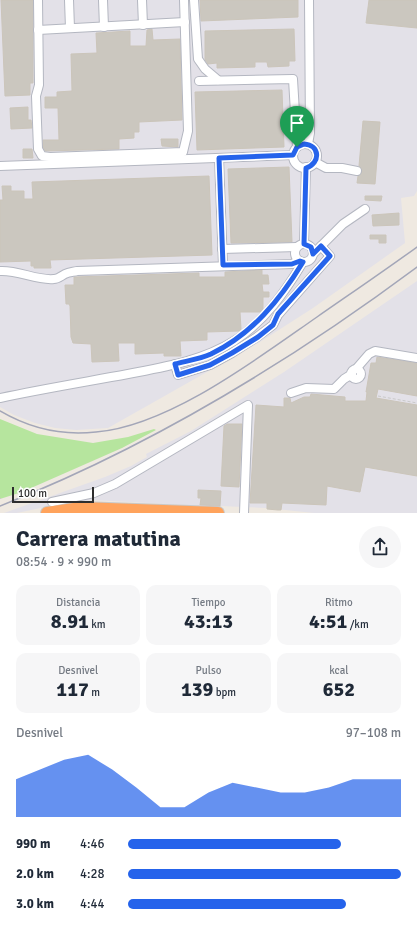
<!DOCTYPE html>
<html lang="es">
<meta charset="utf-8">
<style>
:root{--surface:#fff;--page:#f6f6f7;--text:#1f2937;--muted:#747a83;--accent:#2563eb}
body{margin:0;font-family:Signika,sans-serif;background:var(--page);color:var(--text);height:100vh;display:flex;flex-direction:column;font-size:15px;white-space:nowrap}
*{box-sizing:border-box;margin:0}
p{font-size:13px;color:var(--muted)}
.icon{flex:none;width:22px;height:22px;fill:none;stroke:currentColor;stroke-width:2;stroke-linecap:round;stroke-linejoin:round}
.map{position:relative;height:513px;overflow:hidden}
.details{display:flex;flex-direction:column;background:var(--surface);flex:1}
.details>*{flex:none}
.scale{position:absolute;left:12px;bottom:10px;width:82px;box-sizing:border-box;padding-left:4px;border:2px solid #2e2e2e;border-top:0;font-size:11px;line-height:14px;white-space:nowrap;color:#2e2e2e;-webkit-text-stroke:3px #fff;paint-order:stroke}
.pin{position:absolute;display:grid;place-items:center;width:34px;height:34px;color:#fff;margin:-41px -17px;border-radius:50% 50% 50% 0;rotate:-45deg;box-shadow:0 0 4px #0007}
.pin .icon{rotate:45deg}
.round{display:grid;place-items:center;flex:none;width:42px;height:42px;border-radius:21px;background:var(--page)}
.overview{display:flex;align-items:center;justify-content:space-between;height:68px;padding:0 16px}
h1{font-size:22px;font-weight:800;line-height:30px}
.stats{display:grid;grid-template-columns:repeat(3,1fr);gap:6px;height:68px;padding:4px 16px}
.stats div{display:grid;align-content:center;border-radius:10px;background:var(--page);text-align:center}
.stats b{font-size:20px;font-weight:800}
.stats small{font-size:11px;font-weight:400}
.stats p{font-size:11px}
.chart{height:112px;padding:8px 16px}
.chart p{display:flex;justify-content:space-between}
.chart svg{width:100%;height:72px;margin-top:4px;fill:var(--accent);opacity:.7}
ul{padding:0 16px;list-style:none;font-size:13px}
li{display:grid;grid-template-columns:64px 48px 1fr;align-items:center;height:30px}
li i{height:10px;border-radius:5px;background:var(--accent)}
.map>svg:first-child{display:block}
.industrial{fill:#e3e1e8}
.green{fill:#b6e59e}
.building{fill:#cbc7bf;stroke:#cbc5ba}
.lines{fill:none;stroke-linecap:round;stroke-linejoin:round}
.minor-casing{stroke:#b4b7c1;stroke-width:10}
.highway-casing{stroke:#c9c9c9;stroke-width:14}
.path{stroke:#c9c9c9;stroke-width:1;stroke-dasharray:3 2;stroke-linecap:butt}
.minor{stroke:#fff;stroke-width:8}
.highway{stroke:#ffa35c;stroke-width:12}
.rail{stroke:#a3a6b8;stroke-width:1.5}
.route-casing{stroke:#fff;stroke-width:8}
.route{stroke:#2563eb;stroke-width:5}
</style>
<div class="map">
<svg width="417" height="513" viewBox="0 0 417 513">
<rect width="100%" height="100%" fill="#efe9e1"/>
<g class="industrial">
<polygon points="0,0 417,0 417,191 414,196 401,198 405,243 313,308 260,342 108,428 76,430 55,428 35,423 14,415 0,407"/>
<polygon points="417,281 417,513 314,513 266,508 220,506 220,507 93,500 50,506 17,513 4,513 105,477 131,466 147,457 146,454 191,431 284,372"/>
</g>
<polygon class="green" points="0,419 37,434 93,443 128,437 154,429 156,430 122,448 22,492 0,499"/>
<g class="building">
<polygon points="1,0 33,0 33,83 30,83 30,95 5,96"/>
<polygon points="200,0 298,0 298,17 201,21"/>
<polygon points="369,0 417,0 417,28 366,23"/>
<polygon points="152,29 153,40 180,39 182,120 139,122 139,132 134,132 134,138 119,139 119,149 45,151 43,147 43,140 59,140 58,108 45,108 45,97 57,97 57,92 72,91 71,54 97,53 96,33 130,31 130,46 146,46 147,30"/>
<polygon points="294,29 295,61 289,61 289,66 268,67 267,62 255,62 255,67 217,68 217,63 208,64 205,60 205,31"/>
<polygon points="282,90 284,147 197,150 195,92"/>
<polygon points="28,107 28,120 31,120 32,128 11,129 10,108"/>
<polygon points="363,121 380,122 375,184 357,183 358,176 362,172 359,166"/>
<polygon points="161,139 178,139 178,147 162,146"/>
<polygon points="23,149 32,149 33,158 23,158"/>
<polygon points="289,167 292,242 231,243 228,169"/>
<polygon points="209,176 212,255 50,260 51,268 34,268 34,266 31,266 31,261 0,262 0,200 3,200 2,186 11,186 11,191 24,191 24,199 33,199 32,182"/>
<polygon points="365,196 382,196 381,201 365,200"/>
<polygon points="399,213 399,225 373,226 372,215"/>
<polygon points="370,235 386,235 386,243 379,243 379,239 370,239"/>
<polygon points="262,270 262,275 268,275 269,284 262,284 263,292 269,292 269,297 263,297 263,309 261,312 240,312 241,329 239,331 207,332 207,340 180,341 181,356 164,356 164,353 135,354 135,343 118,343 119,361 92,362 91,344 73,343 71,337 70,306 69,304 66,304 65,285 74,285 74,277 199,273 199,277 225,277 225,272"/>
<polygon points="377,357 417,363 417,396 378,389 376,398 417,405 417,476 365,467 360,492 327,486 326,505 282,503 281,510 278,510 267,509 267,503 250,503 256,405 284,407 284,398 290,398 291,403 304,397 310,397 311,394 345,397 345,401 366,401 367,392 366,392 371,363 376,363"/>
<polygon points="227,424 242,424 239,487 221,486 224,426"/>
<polygon points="198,490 221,491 220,506 200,505 201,498 198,498"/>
</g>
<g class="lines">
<g class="minor-casing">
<g id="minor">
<polyline points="38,0 39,85 36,96 38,149 42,156 50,157 183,152 188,131 184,0"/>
<polyline points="69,0 70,28"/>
<polyline points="103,0 104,27"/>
<polyline points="142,0 143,25"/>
<polyline points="194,0 198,59 205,69 218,80"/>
<polyline points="38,30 185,22"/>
<polyline points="199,81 293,79 297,147"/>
<polyline points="308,144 310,133 309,0"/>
<circle cx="305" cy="156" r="12"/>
<polyline points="219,158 223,265"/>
<polyline points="315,162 326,168 342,168 357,171"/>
<polyline points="0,166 293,155"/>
<circle cx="304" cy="253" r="9"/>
<polyline points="304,244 306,167"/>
<polyline points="222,249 297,247"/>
<polyline points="313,254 343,224 365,209"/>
<path d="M0 271C19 270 37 281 54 279 58 279 61 276 65 274 69 272 73 272 77 271L292 264 300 261"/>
<polyline points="175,364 178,375 210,365 232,353 257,337 273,325 278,315 330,256 321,246"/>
<polyline points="356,369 369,354 375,351 417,358"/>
<circle cx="356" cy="374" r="5"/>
<polyline points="291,393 306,388 334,389 344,379 352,374"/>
<path d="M0 398C42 389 85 382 128 374 164 367 202 361 234 341 264 322 285 292 303 262"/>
<polyline points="52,502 94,493 115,484 248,405 244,513"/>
</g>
</g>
<g class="highway-casing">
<polyline id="highway" points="47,513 81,508 218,513"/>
</g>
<g class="path">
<polyline points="378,396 417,403"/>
<polyline points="0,499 1,498"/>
</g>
<use href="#minor" class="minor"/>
<use href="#highway" class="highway"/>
<g class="rail">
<path d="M0 411C29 428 62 436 96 432 169 426 258 358 317 317 350 294 384 271 417 247"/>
<path d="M0 506C150 447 288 363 417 267"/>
</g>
</g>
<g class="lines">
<g class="route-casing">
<path id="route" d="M304 144C320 145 321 163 306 168L304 244 311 247 313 254 321 246 330 256 278 314 273 325 258 337 232 353 210 365 178 375 175 364C186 361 200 359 211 354 252 334 280 300 303 262L300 261 292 264 223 265 219 158 293 155 297 147Z"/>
</g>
<use href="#route" class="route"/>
</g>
</svg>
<div class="scale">100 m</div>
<div class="pin" style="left:297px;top:147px;background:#1e9e55"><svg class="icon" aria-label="arrive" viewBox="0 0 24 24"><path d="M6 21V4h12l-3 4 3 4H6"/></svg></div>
</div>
<section class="details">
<div class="overview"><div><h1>Carrera matutina</h1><p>08:54 · 9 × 990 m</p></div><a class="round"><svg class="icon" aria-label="share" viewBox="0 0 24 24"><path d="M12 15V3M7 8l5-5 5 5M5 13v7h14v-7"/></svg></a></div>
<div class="stats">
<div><p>Distancia</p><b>8.91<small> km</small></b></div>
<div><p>Tiempo</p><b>43:13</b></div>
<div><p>Ritmo</p><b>4:51<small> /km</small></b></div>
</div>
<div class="stats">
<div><p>Desnivel</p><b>117<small> m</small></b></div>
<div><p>Pulso</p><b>139<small> bpm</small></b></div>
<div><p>kcal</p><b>652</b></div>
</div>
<div class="chart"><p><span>Desnivel</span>97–108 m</p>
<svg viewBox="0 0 160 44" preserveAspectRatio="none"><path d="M0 44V21L10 15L20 9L30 6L40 15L50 26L60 38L70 38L80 29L90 23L100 26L110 29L120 29L130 26L140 21L150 21L160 21V44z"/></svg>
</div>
<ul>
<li><b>990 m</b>4:46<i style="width:78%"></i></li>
<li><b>2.0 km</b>4:28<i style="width:100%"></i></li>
<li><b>3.0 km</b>4:44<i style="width:80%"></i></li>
</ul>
</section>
